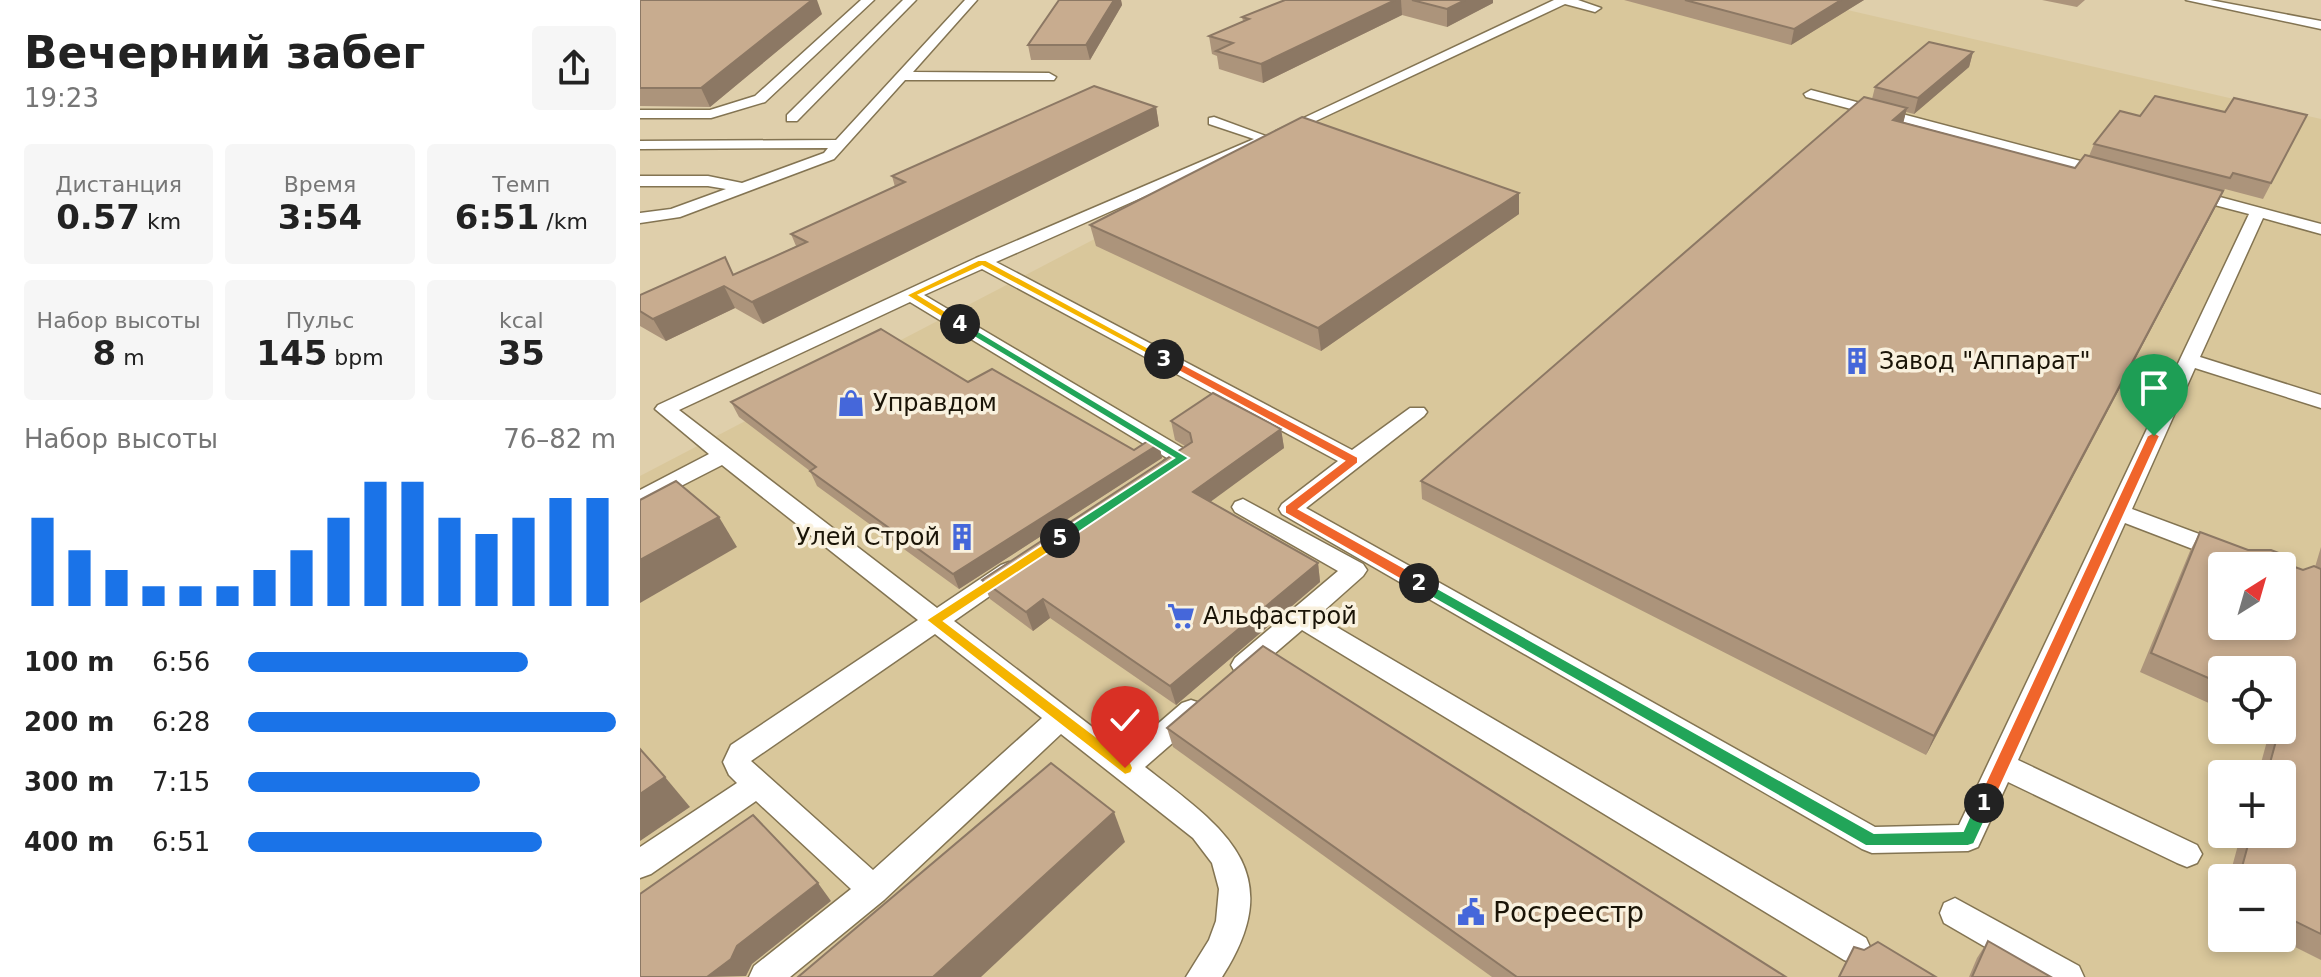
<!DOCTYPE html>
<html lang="ru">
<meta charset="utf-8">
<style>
:root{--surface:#fff;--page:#f6f6f6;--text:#222;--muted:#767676;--accent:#1a73e8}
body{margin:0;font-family:"DejaVu Sans",sans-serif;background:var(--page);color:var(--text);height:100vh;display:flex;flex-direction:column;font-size:30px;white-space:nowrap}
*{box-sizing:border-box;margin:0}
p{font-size:26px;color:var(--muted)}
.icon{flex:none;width:44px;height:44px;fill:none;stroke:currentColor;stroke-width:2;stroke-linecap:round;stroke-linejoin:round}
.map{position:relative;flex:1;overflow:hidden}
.details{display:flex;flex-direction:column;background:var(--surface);width:640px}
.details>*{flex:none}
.needle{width:52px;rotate:37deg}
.fabs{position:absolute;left:1568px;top:552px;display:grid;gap:16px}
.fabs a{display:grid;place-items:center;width:88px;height:88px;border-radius:8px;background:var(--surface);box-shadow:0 4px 12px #0003;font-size:40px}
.pin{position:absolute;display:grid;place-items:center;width:68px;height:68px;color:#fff;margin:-82px -34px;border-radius:50% 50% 50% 0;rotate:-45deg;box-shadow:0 0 8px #0007}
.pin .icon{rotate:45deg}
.km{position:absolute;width:40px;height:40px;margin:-20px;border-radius:50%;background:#222;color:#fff;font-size:22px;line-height:40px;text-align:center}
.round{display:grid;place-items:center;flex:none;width:84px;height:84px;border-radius:8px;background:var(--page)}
.overview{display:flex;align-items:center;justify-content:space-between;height:136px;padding:0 24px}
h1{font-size:44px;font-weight:700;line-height:60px}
.figures{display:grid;grid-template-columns:repeat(3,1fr);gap:12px;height:136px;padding:8px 24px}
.figures div{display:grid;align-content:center;border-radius:8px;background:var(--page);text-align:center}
.figures b{font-size:34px;font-weight:700}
.figures small{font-size:22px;font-weight:400}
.figures p{font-size:22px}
.chart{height:224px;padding:16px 24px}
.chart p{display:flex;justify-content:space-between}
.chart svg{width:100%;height:144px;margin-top:8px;stroke:var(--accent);stroke-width:6}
ul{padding:0 24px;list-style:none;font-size:26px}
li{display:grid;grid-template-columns:128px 96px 1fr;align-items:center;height:60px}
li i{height:20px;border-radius:10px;background:var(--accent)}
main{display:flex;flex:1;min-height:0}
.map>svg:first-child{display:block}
.built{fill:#d9c79b;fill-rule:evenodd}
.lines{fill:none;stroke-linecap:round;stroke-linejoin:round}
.service-casing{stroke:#837452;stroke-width:3}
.service{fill:#fff;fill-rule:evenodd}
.wall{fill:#ac947b}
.shaded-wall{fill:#8c7864}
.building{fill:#c8ac8f;stroke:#8c7864;stroke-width:2;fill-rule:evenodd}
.split-1{fill:#f0652b;stroke:#fff;stroke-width:2}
.split-2{fill:#22a559;stroke:#fff;stroke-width:2}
.split-3{fill:#f0652b;stroke:#fff;stroke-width:2}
.split-4{fill:#f5b400;stroke:#fff;stroke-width:2}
.split-5{fill:#22a559;stroke:#fff;stroke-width:2}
.split-6{fill:#f5b400;stroke:#fff;stroke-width:2}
.labels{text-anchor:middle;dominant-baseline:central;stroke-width:7;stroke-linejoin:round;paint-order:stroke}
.poi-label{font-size:24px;fill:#1a1407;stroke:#f9f1de;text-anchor:start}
.near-poi-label{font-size:28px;fill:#1a1407;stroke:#f9f1de;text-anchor:start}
</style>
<main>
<section class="details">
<div class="overview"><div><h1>Вечерний забег</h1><p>19:23</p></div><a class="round"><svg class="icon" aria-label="share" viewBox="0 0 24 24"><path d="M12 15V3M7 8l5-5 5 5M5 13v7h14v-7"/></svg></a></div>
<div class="figures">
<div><p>Дистанция</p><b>0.57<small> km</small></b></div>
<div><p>Время</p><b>3:54</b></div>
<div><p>Темп</p><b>6:51<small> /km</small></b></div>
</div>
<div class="figures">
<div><p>Набор высоты</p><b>8<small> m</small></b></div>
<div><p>Пульс</p><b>145<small> bpm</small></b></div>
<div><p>kcal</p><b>35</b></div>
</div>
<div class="chart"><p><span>Набор высоты</span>76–82 m</p>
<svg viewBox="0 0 160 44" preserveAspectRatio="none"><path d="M5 44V17M15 44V27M25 44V33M35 44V38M45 44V38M55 44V38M65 44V33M75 44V27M85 44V17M95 44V6M105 44V6M115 44V17M125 44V22M135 44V17M145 44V11M155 44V11"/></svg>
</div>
<ul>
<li><b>100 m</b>6:56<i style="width:76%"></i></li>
<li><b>200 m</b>6:28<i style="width:100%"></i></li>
<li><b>300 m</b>7:15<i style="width:63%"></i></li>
<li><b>400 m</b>6:51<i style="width:80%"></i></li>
</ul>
</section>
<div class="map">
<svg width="1681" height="977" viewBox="0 0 1681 977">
<rect width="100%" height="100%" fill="#dfcfab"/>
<path class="built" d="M913 0H1164L1681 119V977H0V476ZM1582 566H1642V626H1582ZM1582 670H1642V730H1582ZM1582 774H1642V834H1582ZM1582 878H1642V938H1582Z"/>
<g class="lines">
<g class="service-casing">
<g id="service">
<polygon points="221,0 234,0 125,102 71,118 0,118 0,110 70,110 115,96"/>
<polygon points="263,0 276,0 157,121 147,121 147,115"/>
<polygon points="325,0 337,0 273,72 409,73 416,77 414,80 265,80 194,159 40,217 0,223 0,213 31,209 86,189 68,186 0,186 0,176 68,176 102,183 184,153 188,148 0,149 0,141 196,140"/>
<polygon points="914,0 938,0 961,8 955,12 925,4 648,134 638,134 636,131"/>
<polygon points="1546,0 1570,0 1681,21 1681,29"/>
<polygon points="1171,90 1471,169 1474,172 1466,177 1166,97 1164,94"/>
<path d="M574 117 634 139 356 262 712 450 770 408H784L787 412 784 416 666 508 1235 827 1319 825 1609 214 1544 197V191L1550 189 1681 224V234L1623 218 1560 357 1681 395V408L1555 368 1492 509 1629 560 1633 566H1597L1485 523 1378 760 1557 845 1562 854 1557 863 1547 867 1537 863 1368 782 1338 847 1328 851 1232 853 1222 849 642 514 639 509 642 504 698 461 342 269 284 295 551 453 554 458C547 469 533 475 520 472L517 467 527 458 270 302 39 410 297 608 361 565 369 562 377 565 381 571 377 577 314 621 485 752 542 703 551 700 560 703 564 711 560 719 505 767C584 828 650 871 582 977H546L569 940 576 921 579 889 572 863 553 838 421 734 244 900 150 977H109L114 966 211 889 116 801 11 874 0 878V847L97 783 89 775 83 762 91 745 278 620 82 465 0 507V490L69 454 15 409 18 405 336 258 614 139 569 124V118ZM295 634 402 718 233 870 111 761Z"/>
<polygon points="603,499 723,564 727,570 723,576 678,616 1226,938 1231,949 1226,960 1215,964 1204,960 662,630 613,672 604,675 595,672 591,665 595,658 698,571 595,512 592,507 595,502"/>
<polygon points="1315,898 1439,966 1444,977 1397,977 1304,923 1300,913 1304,903"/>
</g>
</g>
<use href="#service" class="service"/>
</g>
<g class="wall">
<polygon points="0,0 182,14 70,107 0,106"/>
<polygon points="419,0 481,0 482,5 450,60 391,60 388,45"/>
<polygon points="645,0 853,0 853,3 807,27 762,15 623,83 579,69 577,56 572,54 569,36 603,21 602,17"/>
<polygon points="984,0 1224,0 1151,45"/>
<polygon points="1402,0 1445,0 1437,7"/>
<polygon points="1333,52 1329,67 1274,114 1266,112 1263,122 1435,168 1449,156 1454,144 1500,116 1585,112 1667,115 1623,199 1585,189 1582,195 1286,755 782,499 781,481 1232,99 1235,87"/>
<polygon points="516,107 519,126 123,324 95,308 26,341 0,326 0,295 94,275 156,246 151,234 255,187 252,176"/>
<polygon points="879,214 681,351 456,246 450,225"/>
<polygon points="328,382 494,450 519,444 522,458 319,589 177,486 170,471 99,417 91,402"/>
<polygon points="531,421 641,429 644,448 570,501 678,563 680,582 536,705 410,618 393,631 350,599 342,580 545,446 535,440"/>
<polygon points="1560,532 1663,570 1675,567 1681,547 1681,960 1637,938 1642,938 1642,878 1589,878 1601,834 1642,834 1642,774 1618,774 1630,730 1642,730 1642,670 1582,670 1582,709 1500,672 1550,551"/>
<polygon points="527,728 1146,977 852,977 533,747"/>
<polygon points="1348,941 1411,977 1329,977 1337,958"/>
</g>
<g class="shaded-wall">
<polygon points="172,0 177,0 182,14 70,107 61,88"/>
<polygon points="474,0 481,0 482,5 450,60 446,45"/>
<polygon points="755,0 761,0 762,15 623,83 621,64"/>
<polygon points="825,0 853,0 853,3 807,27 807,9"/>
<polygon points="1201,0 1224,0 1151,45 1154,29"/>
<polygon points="1333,52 1329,67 1274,114 1278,98"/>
<polygon points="516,107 519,126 123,324 112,302"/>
<polygon points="1267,108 1263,124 1253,120"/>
<polygon points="1583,191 1575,208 1286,755 1294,736"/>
<polygon points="879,193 879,214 681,351 678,328"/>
<polygon points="84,286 95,308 26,341 13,319"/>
<polygon points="641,429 644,448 558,511 553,492"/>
<polygon points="519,444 522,458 319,589 313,574"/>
<polygon points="79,517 97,547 0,603 0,560"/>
<polygon points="678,563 680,582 536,705 530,686"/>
<polygon points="403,599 410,618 393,631 386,612"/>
<polygon points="25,777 50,807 0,841 0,794"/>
<polygon points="474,812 485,842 341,977 293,977"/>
<polygon points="178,883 191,901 112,964 106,976 67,977 97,946"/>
</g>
<g class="building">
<polygon points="0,0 172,0 61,88 0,88"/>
<polygon points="419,0 474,0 446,45 388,45"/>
<polygon points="645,0 755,0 621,64 576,51 593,43 569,36 609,19 602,17"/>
<polygon points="772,0 825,0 807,9"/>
<polygon points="1045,0 1201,0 1154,29"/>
<polygon points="1289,42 1333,52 1278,98 1235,87"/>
<polygon points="454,86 516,107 112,302 84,286 13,319 0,311 0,295 85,257 93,275 167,242 151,234 265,182 252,176"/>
<polygon points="1515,96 1585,112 1594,98 1667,115 1631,183 1593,173 1590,178 1454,144 1480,111 1500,116"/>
<polygon points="1224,97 1267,108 1253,120 1435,168 1445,155 1583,191 1294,736 781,481"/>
<polygon points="662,117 879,193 678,328 450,225"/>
<polygon points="241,329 328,382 352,369 494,450 511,439 519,444 313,574 170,471 176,467 91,402"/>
<polygon points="573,393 641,429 553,492 678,563 530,686 403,599 386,612 342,580 552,442 550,433 531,421"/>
<polygon points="36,481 79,517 0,560 0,500"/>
<path d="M1560 532 1608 550H1631L1652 558V566L1663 570 1674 566 1681 569V934L1642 915V878H1599L1611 834H1642V774H1627L1639 730H1642V720L1644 711 1642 710V670H1582V684L1511 653ZM1582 566H1642V626H1582Z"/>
<polygon points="623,646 1146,977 877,977 527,728"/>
<polygon points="0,749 25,777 0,794"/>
<polygon points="411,763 474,812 293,977 158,977"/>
<polygon points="113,815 178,883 97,946 91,959 67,977 0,977 0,894"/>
<polygon points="1348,941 1411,977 1332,977"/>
<polygon points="1238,942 1296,977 1199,977 1214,947 1224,950"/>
</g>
<polygon class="split-1" points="1514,432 1520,436 1353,803 1344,810 1338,808 1336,803 1507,436"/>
<polygon class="split-2" points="779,578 1234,833 1323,831 1338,797 1344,795 1353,803 1334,844 1328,846 1226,846 774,587 774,579"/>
<polygon class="split-3" points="520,356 528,356 718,457 718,463 659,509 784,579 784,587 774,587 645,513 645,506 704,461 520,361"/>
<polygon class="split-4" points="338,260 346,260 529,359 520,361 342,266 279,295 323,322 323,326 316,326 266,295"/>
<polygon class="split-5" points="316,322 323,322 549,458 424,542 415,542 415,535 534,458 316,326"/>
<polygon class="split-6" points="420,533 424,535 424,542 304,621 491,763 493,768 491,773 485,775 286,620"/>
<defs>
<g id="building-bare" transform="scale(2.16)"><path d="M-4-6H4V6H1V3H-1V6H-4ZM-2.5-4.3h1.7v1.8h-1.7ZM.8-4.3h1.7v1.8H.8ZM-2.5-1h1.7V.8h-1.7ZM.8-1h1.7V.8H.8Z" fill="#4567da" stroke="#f9f1de" stroke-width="2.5" paint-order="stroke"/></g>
<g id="shop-bare" transform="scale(2.16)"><path d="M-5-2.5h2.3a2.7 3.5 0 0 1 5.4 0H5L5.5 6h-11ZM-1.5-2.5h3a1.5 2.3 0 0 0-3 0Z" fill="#4567da" stroke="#f9f1de" stroke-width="2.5" paint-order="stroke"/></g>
<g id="supermarket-bare" transform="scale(2.16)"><path d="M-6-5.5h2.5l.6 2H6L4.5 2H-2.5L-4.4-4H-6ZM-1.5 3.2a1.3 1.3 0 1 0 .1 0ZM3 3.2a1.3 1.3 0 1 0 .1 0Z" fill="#4567da" stroke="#f9f1de" stroke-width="2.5" paint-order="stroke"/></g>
<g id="civic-bare" transform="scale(2.16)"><path d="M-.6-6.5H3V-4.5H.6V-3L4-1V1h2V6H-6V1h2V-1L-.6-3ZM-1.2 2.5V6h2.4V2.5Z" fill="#4567da" stroke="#f9f1de" stroke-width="2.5" paint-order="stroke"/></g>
</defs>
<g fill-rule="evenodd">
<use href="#building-bare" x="1217" y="361"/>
<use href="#shop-bare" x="211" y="403"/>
<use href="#building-bare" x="322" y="537"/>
<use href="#supermarket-bare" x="541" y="616"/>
<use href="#civic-bare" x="831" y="912"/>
</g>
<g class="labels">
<g class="poi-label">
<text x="1239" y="361">Завод "Аппарат"</text>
<text x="233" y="403">Управдом</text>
<text x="300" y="537" text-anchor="end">Улей Строй</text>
<text x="563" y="616">Альфастрой</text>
</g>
<g class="near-poi-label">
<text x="853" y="912">Росреестр</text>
</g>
</g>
</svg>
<div class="fabs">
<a><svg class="needle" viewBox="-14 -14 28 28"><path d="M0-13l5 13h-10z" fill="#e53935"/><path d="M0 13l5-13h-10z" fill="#767676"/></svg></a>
<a><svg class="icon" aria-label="locate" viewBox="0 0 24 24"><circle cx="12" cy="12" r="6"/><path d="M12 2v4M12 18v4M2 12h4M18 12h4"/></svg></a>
<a>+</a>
<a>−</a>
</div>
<div class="pin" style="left:1514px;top:436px;background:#1e9e55"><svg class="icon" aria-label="arrive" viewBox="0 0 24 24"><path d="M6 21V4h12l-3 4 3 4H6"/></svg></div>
<div class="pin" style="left:485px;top:768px;background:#d93025"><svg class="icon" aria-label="check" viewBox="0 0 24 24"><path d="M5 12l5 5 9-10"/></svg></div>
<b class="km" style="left:1344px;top:803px">1</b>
<b class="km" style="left:779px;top:583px">2</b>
<b class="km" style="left:524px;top:359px">3</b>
<b class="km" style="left:320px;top:324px">4</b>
<b class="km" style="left:420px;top:538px">5</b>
</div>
</main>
